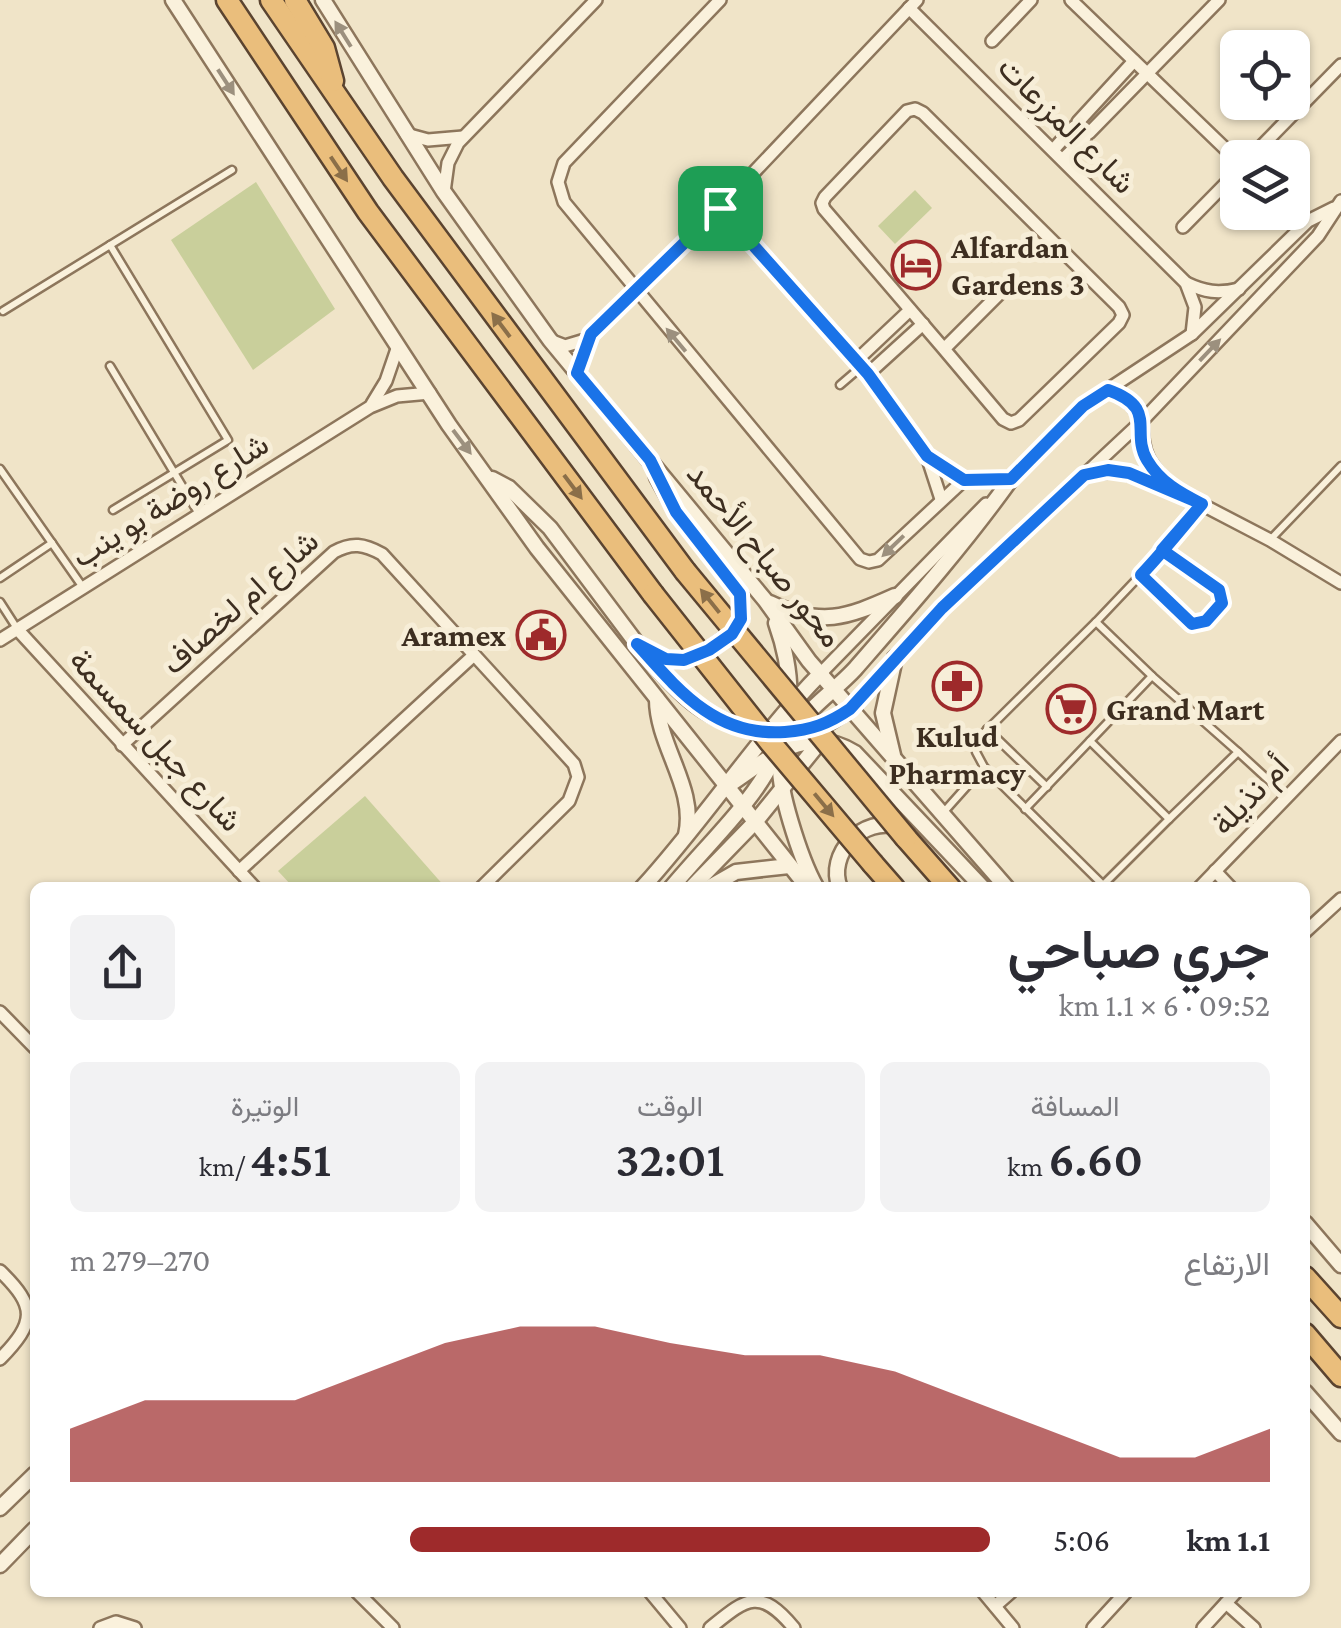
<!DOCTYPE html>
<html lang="ar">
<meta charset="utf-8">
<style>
:root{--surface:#fff;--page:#f2f2f3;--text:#2b2b33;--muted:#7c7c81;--accent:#9e2a2b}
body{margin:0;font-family:"Crimson Pro",Vazirmatn,serif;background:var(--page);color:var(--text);direction:rtl;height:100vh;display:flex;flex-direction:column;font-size:38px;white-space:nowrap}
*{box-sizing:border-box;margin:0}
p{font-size:32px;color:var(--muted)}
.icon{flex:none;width:55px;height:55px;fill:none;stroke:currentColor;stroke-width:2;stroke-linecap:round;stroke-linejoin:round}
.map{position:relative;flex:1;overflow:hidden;direction:ltr}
.sheet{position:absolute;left:30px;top:882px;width:1280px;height:715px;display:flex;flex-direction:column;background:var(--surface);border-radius:15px;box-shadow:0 2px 8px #0004;direction:rtl}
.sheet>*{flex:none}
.buttons{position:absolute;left:1220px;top:30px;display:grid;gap:20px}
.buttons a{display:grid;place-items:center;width:90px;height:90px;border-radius:15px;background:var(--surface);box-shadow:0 2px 8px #0004;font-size:50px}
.pin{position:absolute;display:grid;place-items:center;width:85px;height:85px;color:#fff;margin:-42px;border-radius:20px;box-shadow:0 5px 15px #0006}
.round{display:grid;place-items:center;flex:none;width:105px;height:105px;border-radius:15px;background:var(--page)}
.headline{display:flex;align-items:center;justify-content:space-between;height:170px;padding:0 40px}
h1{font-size:55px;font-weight:600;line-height:75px}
.stats{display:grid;grid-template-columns:repeat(3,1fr);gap:15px;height:170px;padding:10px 40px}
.stats div{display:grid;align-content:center;border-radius:15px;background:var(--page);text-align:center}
.stats b{font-size:50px;font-weight:600}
.stats small{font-size:28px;font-weight:400}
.stats p{font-size:28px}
.chart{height:280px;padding:20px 40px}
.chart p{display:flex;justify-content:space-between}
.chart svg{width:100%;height:180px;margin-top:10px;fill:var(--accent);opacity:.7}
ul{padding:0 40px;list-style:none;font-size:32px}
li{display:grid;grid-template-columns:160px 120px 1fr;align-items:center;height:75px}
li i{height:25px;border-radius:12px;background:var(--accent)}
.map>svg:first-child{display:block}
.green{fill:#c9cf9b}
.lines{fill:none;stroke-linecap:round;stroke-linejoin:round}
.service-casing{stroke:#8d765c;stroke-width:11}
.minor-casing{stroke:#8d765c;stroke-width:16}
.tertiary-casing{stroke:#8d765c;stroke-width:19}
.trunk-casing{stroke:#5b4430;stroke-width:25}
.service{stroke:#faf1dc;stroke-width:6}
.minor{stroke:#faf1dc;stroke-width:11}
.tertiary{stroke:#faf1dc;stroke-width:14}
.trunk{stroke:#eabe7c;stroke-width:20}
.trunk-bridge-casing{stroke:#5b4430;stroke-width:25;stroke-linecap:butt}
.trunk-bridge{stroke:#eabe7c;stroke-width:20}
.oneway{fill:#9c907e}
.oneway2{fill:#8b6f49}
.route-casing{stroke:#fff;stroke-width:20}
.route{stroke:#1a73e8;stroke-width:12}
.labels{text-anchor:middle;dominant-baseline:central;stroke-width:10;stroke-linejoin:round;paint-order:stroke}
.street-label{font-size:32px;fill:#3d2e20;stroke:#f7eed8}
.poi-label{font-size:32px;font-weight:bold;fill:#3d2e20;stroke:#f7eed8;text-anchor:start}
</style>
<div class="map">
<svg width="1341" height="1628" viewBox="0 0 1341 1628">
<rect width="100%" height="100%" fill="#f0e4c8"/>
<g class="green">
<polygon points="256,182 335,309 253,370 171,240"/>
<polygon points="915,190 932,208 895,244 878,226"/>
<polygon points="365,796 445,887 293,887 278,871"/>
</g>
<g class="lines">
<g class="service-casing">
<g id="service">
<polyline points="110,245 228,440 113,510"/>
<polyline points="3,311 232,170"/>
<polyline points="110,366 199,514"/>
<polyline points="840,385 861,367"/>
<polyline points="0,469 82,586"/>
<polyline points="1271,539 1341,466"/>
<polyline points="1141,575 1192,624 1206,621 1222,603 1219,590 1162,550"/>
<polyline points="0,578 52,543"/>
<polyline points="0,602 18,630"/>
<polyline points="1096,622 1152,563 1202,504"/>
<polyline points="1152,676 1238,752 1169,819"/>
<polyline points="987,729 1047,787"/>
<polyline points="1238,752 1287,797"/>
<polyline points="1025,809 1090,741"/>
<polyline points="942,814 984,767"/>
<polyline points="1100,888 1169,819 1090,741 1152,676 1096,622 976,741 976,752 984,767 1103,885"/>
</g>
</g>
<g class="minor-casing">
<g id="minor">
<polyline points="720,0 564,163 558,182 564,202 860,559 869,562 878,560 964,480"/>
<polyline points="1071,0 1238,161"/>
<polyline points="909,8 1186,283 1195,307 1192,334"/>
<polyline points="992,41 1031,0"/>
<polyline points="1078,122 1134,61"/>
<polyline points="1089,133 1219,0"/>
<polyline points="406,134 428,140 463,137"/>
<polyline points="1053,150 1074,127"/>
<polyline points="1250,158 1341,65"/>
<polyline points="1063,159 1085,138"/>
<polyline points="444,192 448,163 458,143 596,0"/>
<polyline points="720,208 868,374 927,456 941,499"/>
<polyline points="1183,227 1238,171"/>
<path d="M1186 283C1205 292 1218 294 1239 289"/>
<polyline points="552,341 565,346 585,340 720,208 917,0"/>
<polyline points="944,349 1003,419 1011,423 1019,420 1119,323 1123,315 1119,307 923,113 915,109 907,111 825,197 822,203 824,209 944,349 1009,284"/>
<polyline points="856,361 910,310"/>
<polyline points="577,373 589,338"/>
<polyline points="868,374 923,324"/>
<path d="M1108 390C1125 396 1133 405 1142 421"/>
<polyline points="372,404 386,381 398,346"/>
<path d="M1142 421C1142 455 1149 463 1171 487"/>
<polyline points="927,456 964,480 1011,479"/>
<polyline points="1088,474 1118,471 1174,490 1270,540 1341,583"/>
<polyline points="1006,484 1083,406 1192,334 1308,221 1334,208"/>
<polyline points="18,630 255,888"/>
<polyline points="0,640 370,407 397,396 430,393"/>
<polyline points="822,672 986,504"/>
<polyline points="850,709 942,608 1142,421 1318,236 1341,201"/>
<path d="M122 745 334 552C352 542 364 544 382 554L574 764 578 777 569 801 481 888"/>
<polyline points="239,871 474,655"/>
<polyline points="1215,871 1231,888"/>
<polyline points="1199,888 1341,741"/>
<polyline points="1305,932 1341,899"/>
<polyline points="0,1012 35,1048"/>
<path d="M0 1271C37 1307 36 1322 0 1359"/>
<polyline points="357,1592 393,1628"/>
<polyline points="650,1592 680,1628"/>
<polyline points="983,1592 1013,1628"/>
<polyline points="1226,1603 1254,1628"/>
<polyline points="995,1606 1011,1592"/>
<polyline points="100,1628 116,1622 135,1628"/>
<path d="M710 1628C746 1599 759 1586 794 1628"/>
<polyline points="1093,1628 1126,1592"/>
<polyline points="1203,1628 1236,1592"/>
</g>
</g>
<g class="tertiary-casing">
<g id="tertiary">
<polyline points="173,0 449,425 537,548 808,888"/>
<polyline points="323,0 444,192 550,340 765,600 809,661 1007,888"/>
<polyline points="492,479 509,488 550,528 637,644 666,659 684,660 709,650 731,634 741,619 740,594 677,513 657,477"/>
<path d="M770 603C821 627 846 618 895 596"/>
<path d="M644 652C683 697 702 720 763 733"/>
<path d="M657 699C657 746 697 788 686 835"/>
<polyline points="809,729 830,722 850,709"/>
<polyline points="893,755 883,713 895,658"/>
<path d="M726 787C767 760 806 722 855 753L983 888"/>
<path d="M816 887C802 862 774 782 781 755 790 720 831 695 855 669 909 607 963 546 1011 479"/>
<path d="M642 888C706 818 756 739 822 672"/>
<path d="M671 888C744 801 821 749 776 623"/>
<polyline points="691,888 756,821 823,738"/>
<polyline points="708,888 736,872 789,866"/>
<path d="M840 888C826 854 863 815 899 827"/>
<polyline points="1305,1223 1341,1265"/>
<polyline points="1305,1392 1341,1433"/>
<polyline points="0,1508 35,1474"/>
<polyline points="0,1565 35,1529"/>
</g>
</g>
<g class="trunk-casing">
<g id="trunk">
<polyline points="227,0 368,212 653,594"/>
<polyline points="271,0 393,178 685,571"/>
<polyline points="295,0 324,48 333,81"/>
<polyline points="906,838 950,888"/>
<polyline points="873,864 894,888"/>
<polyline points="1305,1277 1341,1317"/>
<polyline points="1305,1334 1341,1376"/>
</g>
</g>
<use href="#service" class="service"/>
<use href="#minor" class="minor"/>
<use href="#tertiary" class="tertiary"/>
<use href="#trunk" class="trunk"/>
<g class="trunk-bridge-casing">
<g id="trunk-bridge">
<polyline points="685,571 906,838"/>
<polyline points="653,594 770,742 873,864"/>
</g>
</g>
<use href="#trunk-bridge" class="trunk-bridge"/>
</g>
<defs><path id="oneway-solid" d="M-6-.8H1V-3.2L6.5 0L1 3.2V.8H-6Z" transform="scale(2.5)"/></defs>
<g class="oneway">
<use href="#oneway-solid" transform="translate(343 34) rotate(-122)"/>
<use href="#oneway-solid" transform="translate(226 82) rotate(57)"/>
<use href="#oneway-solid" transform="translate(676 340) rotate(-130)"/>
<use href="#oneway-solid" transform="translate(1210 350) rotate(-46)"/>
<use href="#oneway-solid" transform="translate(462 442) rotate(53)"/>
<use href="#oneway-solid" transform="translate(893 546) rotate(136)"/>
</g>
<g class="oneway2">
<use href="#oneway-solid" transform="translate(339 169) rotate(56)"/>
<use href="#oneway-solid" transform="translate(501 325) rotate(-127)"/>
<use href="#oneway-solid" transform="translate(573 487) rotate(53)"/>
<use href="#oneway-solid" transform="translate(710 601) rotate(-129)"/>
<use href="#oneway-solid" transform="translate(824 805) rotate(50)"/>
</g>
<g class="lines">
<g class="route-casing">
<path id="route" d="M720 208 591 334 577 373 650 460 676 512 740 594 741 619 732 634 709 650 684 660 666 659 637 644C679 691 716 737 785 732 811 730 828 724 850 709L942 608 1084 475 1108 470 1129 473 1202 504 1162 550 1219 590 1222 603 1206 621 1192 624 1141 575C1162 553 1182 528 1202 504 1180 493 1160 482 1147 460 1130 431 1159 408 1108 390L1083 406 1011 479 964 480 927 456 868 374 720 208"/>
</g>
<use href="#route" class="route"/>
</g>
<defs>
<g id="hotel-ring" transform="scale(2.5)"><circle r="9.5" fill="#f7eed8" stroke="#9e2a2b" stroke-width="1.5"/><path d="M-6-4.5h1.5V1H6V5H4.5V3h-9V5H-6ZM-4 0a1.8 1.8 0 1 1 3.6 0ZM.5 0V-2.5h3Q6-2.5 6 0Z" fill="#9e2a2b"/></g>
<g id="civic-ring" transform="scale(2.5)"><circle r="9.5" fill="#f7eed8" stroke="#9e2a2b" stroke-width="1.5"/><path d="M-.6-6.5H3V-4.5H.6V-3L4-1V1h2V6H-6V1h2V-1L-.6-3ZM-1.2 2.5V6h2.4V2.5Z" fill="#9e2a2b"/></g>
<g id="pharmacy-ring" transform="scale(2.5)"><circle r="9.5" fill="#f7eed8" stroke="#9e2a2b" stroke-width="1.5"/><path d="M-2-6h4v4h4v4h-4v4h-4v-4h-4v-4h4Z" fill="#9e2a2b"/></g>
<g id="supermarket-ring" transform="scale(2.5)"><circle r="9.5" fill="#f7eed8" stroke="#9e2a2b" stroke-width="1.5"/><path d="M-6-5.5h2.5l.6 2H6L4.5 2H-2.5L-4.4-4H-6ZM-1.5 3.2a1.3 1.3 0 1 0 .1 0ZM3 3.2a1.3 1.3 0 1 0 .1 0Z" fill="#9e2a2b"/></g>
</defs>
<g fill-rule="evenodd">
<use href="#hotel-ring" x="916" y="265"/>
<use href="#civic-ring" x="541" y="635"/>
<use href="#pharmacy-ring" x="957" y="686"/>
<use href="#supermarket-ring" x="1071" y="709"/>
</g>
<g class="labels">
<g class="street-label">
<text transform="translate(1067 125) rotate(45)">شارع المزرعات</text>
<text transform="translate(170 500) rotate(-32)">شارع روضة بو ينب</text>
<text transform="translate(765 555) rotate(51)">محور صباح الأحمد</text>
<text transform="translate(240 602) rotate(-42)">شارع ام لخصاف</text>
<text transform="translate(156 740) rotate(47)">شارع جبل سمسمة</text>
<text transform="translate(1250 795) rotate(-46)">أم نذيلة</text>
</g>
<g class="poi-label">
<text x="951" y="247">Alfardan<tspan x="951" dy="37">Gardens 3</tspan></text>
<text x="506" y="635" text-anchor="end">Aramex</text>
<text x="1106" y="709">Grand Mart</text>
<text x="957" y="736" text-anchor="middle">Kulud<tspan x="957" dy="37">Pharmacy</tspan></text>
</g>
</g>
</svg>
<div class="buttons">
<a><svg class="icon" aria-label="locate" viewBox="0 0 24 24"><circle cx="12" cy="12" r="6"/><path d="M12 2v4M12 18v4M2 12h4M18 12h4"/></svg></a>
<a><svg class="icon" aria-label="layers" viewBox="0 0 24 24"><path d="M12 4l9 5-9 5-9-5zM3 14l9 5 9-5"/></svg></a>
</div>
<div class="pin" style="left:720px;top:208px;background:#1e9e55"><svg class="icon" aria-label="arrive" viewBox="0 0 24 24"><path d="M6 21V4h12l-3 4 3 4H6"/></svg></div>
<section class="sheet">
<div class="headline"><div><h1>جري صباحي</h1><p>09:52 · 6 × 1.1 km</p></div><a class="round"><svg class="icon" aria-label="share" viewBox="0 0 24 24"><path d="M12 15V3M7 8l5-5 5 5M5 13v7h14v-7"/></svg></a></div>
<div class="stats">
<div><p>المسافة</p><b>6.60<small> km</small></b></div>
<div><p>الوقت</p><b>32:01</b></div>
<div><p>الوتيرة</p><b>4:51<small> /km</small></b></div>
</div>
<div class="chart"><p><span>الارتفاع</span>270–279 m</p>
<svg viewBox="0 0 160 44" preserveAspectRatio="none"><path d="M0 44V31L10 24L20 24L30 24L40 17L50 10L60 6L70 6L80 10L90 13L100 13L110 17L120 24L130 31L140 38L150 38L160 31V44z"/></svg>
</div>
<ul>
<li><b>1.1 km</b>5:06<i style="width:63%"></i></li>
</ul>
</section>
</div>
